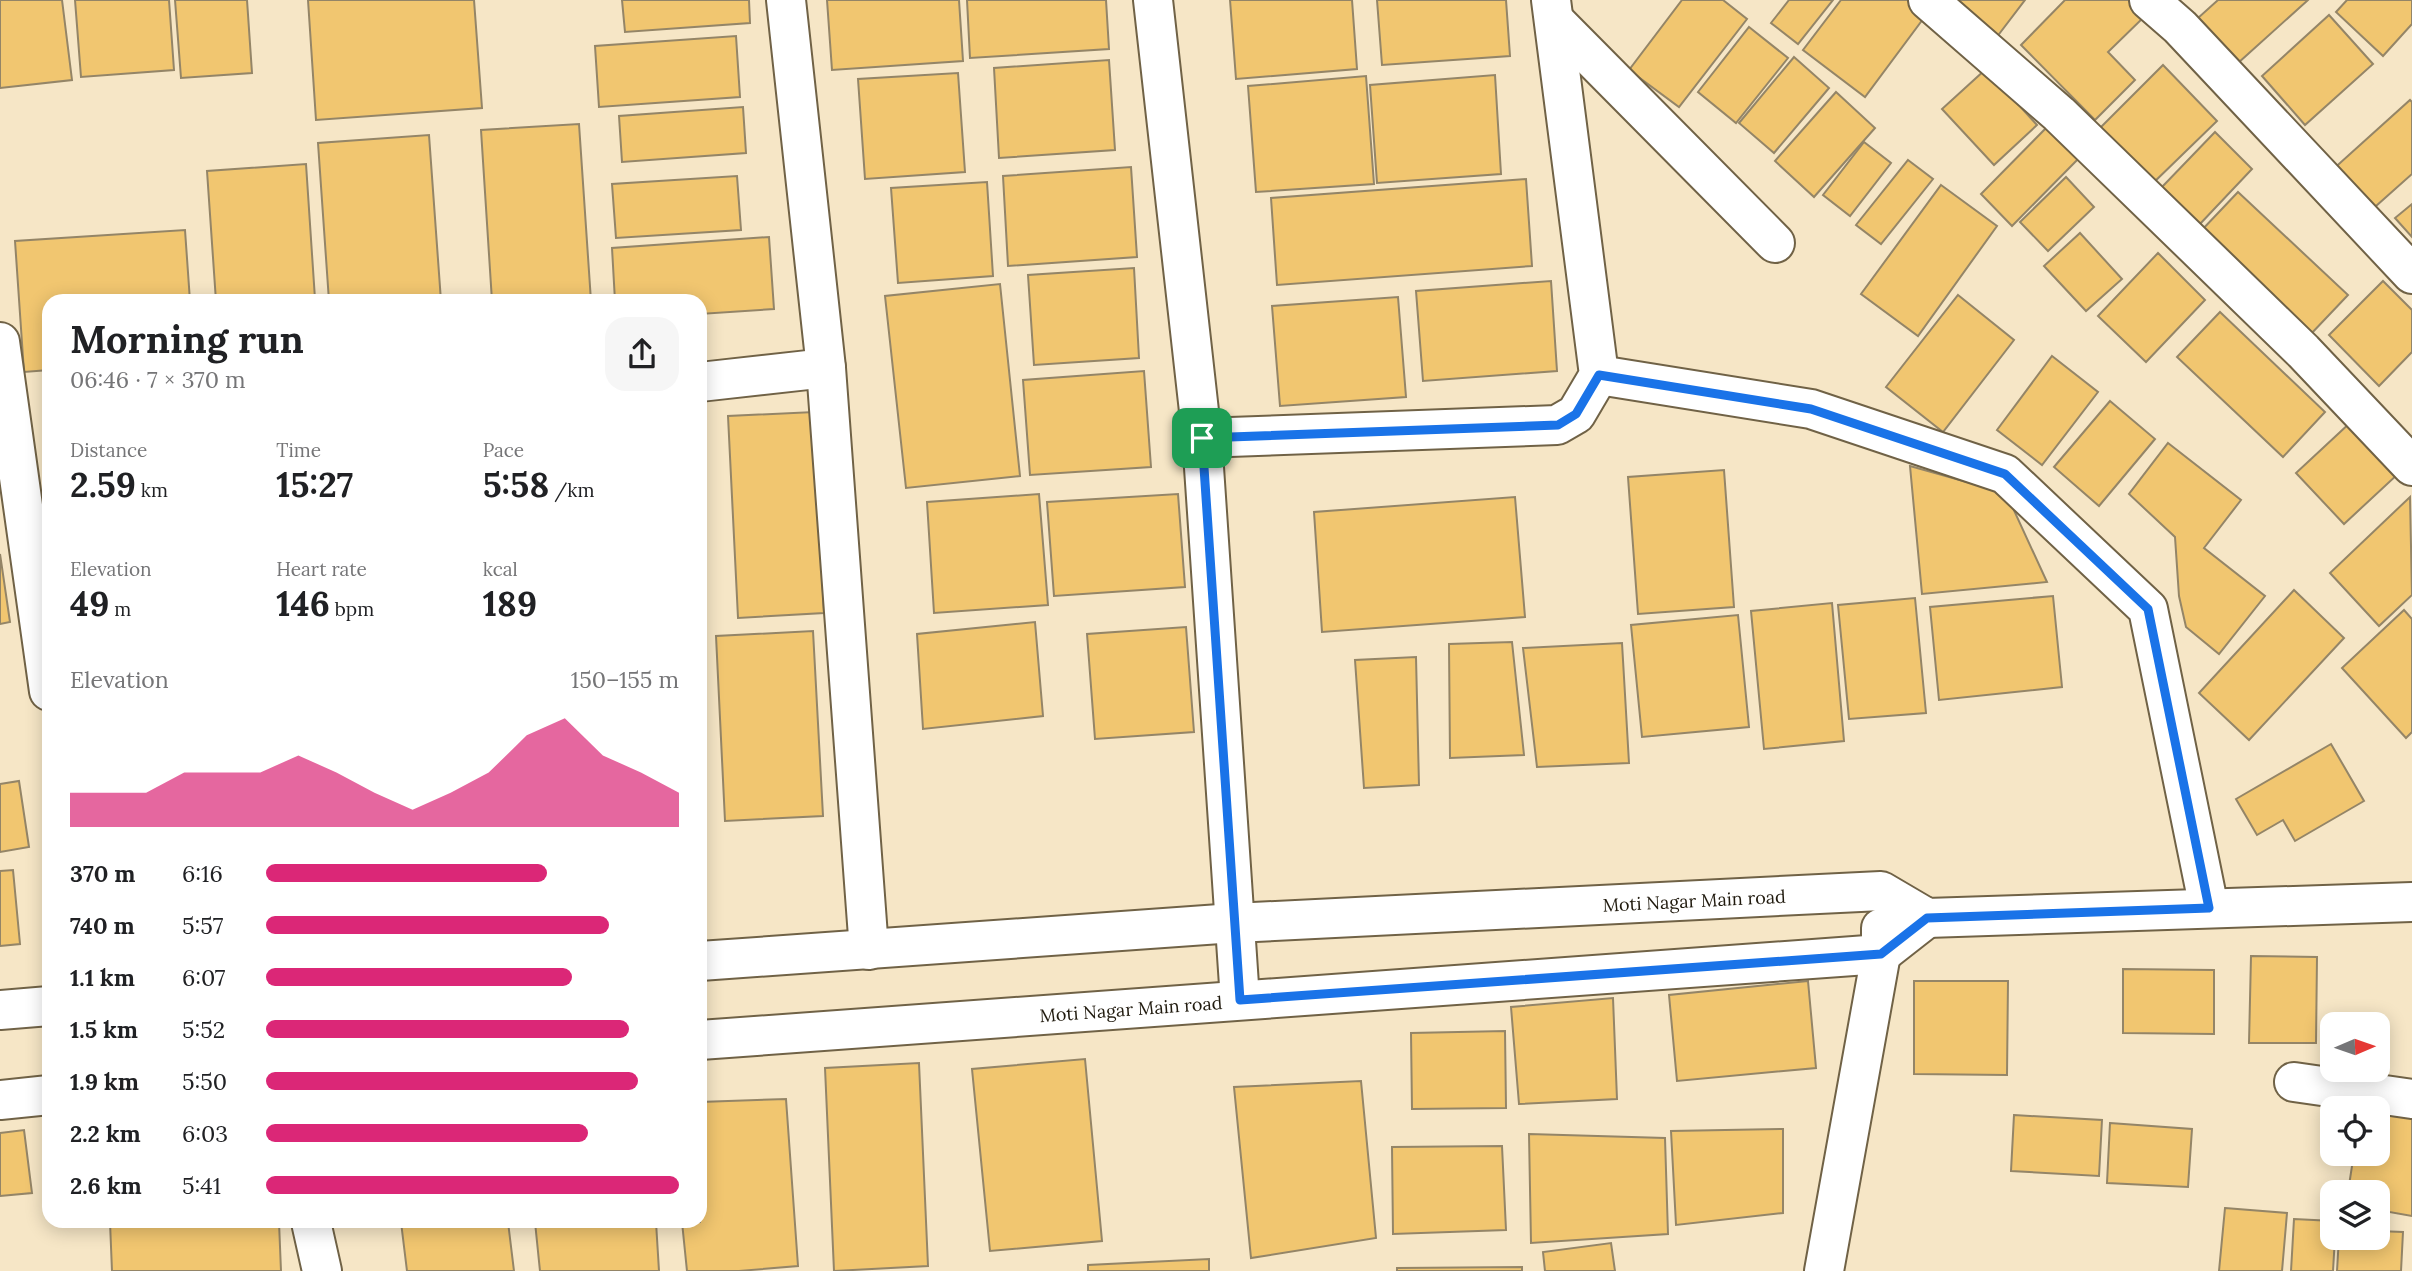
<!DOCTYPE html>
<meta charset="utf-8">
<style>
:root{--surface:#fff;--page:#f6f6f6;--text:#202124;--muted:#757577;--accent:#db2777}
body{margin:0;font-family:Lora,serif;background:var(--page);color:var(--text);height:100vh;display:flex;flex-direction:column;font-size:26px;white-space:nowrap}
*{box-sizing:border-box;margin:0}
p{font-size:23px;color:var(--muted)}
.icon{flex:none;width:38px;height:38px;fill:none;stroke:currentColor;stroke-width:2;stroke-linecap:round;stroke-linejoin:round}
.map{position:relative;flex:1;overflow:hidden}
.sheet{position:absolute;left:42px;top:294px;width:665px;height:934px;display:flex;flex-direction:column;background:var(--surface);border-radius:21px;box-shadow:0 4px 18px #0003}
.sheet>*{flex:none}
.needle{width:46px;rotate:88deg}
.buttons{position:absolute;left:2320px;top:1012px;display:grid;gap:14px}
.buttons a{display:grid;place-items:center;width:70px;height:70px;border-radius:14px;background:var(--surface);box-shadow:0 4px 18px #0003;font-size:35px}
.pin{position:absolute;display:grid;place-items:center;width:60px;height:60px;color:#fff;margin:-30px;border-radius:14px;box-shadow:0 4px 10px #0006}
.round{display:grid;place-items:center;flex:none;width:74px;height:74px;border-radius:21px;background:var(--page)}
.head{display:flex;align-items:center;justify-content:space-between;height:119px;padding:0 28px}
h1{font-size:38px;font-weight:800;line-height:52px}
.figures{display:grid;grid-template-columns:repeat(3,1fr);gap:10px;height:119px;padding:7px 28px}
.figures div{display:grid;align-content:center}
.figures b{font-size:35px;font-weight:800}
.figures small{font-size:19px;font-weight:400}
.figures p{font-size:19px}
.chart{height:196px;padding:14px 28px}
.chart p{display:flex;justify-content:space-between}
.chart svg{width:100%;height:126px;margin-top:7px;fill:var(--accent);opacity:.7}
ul{padding:0 28px;list-style:none;font-size:23px}
li{display:grid;grid-template-columns:112px 84px 1fr;align-items:center;height:52px}
li i{height:18px;border-radius:9px;background:var(--accent)}
.map>svg:first-child{display:block}
.building{fill:#f1c670;stroke:#948567;stroke-width:2}
.lines{fill:none;stroke-linecap:round;stroke-linejoin:round}
.minor-casing{stroke:#706246;stroke-width:42}
.minor{stroke:#fff;stroke-width:38}
.route-casing{stroke:#fff;stroke-width:14}
.route{stroke:#1a73e8;stroke-width:9}
.labels{text-anchor:middle;dominant-baseline:central;stroke-width:5;stroke-linejoin:round;paint-order:stroke}
.street-label{font-size:18px;fill:#201a0e;stroke:#fff}
</style>
<div class="map">
<svg width="2412" height="1271" viewBox="0 0 2412 1271">
<rect width="100%" height="100%" fill="#f6e6c6"/>
<g class="building">
<polygon points="0,0 62,0 72,80 0,88"/>
<polygon points="75,0 169,0 174,70 81,77"/>
<polygon points="175,0 247,0 252,73 181,78"/>
<polygon points="308,0 474,0 482,108 316,120"/>
<polygon points="622,0 749,0 750,23 625,32"/>
<polygon points="827,0 959,0 963,61 832,70"/>
<polygon points="967,0 1106,0 1109,49 970,58"/>
<polygon points="1230,0 1352,0 1357,69 1236,79"/>
<polygon points="1377,0 1506,0 1510,56 1382,65"/>
<polygon points="1682,0 1723,0 1747,19 1679,107 1629,70"/>
<polygon points="1789,0 1833,0 1798,44 1771,23"/>
<polygon points="1841,0 1914,0 1929,11 1865,97 1803,50"/>
<polygon points="1957,0 2025,0 1993,42"/>
<polygon points="2065,0 2131,0 2146,15 2108,52 2135,80 2095,120 2021,45"/>
<polygon points="2218,0 2308,0 2238,63 2198,18"/>
<polygon points="2347,0 2412,0 2412,24 2383,56 2336,12"/>
<polygon points="2329,15 2373,64 2305,125 2262,76"/>
<polygon points="1749,27 1788,58 1736,123 1698,92"/>
<polygon points="736,36 740,97 599,107 595,46"/>
<polygon points="1794,57 1829,88 1774,153 1739,123"/>
<polygon points="1109,60 1115,150 999,158 994,68"/>
<polygon points="2163,65 2217,121 2149,187 2096,132"/>
<polygon points="1986,69 2037,125 1994,165 1942,109"/>
<polygon points="958,73 965,172 865,179 858,79"/>
<polygon points="1495,75 1501,174 1377,183 1370,85"/>
<polygon points="1366,76 1374,184 1256,192 1248,86"/>
<polygon points="1836,92 1875,128 1814,197 1775,161"/>
<polygon points="2410,100 2412,102 2412,174 2367,214 2330,172"/>
<polygon points="743,107 746,153 622,162 619,116"/>
<polygon points="2053,121 2085,152 2012,226 1981,194"/>
<polygon points="579,124 591,301 492,301 481,130"/>
<polygon points="2215,132 2252,169 2199,225 2161,188"/>
<polygon points="429,135 441,301 329,301 318,143"/>
<polygon points="1864,142 1891,163 1850,216 1823,195"/>
<polygon points="1908,160 1933,179 1881,244 1856,225"/>
<polygon points="306,164 315,299 216,301 207,171"/>
<polygon points="1131,167 1137,257 1008,266 1003,176"/>
<polygon points="737,176 741,230 616,238 612,184"/>
<polygon points="2066,177 2094,207 2048,251 2020,222"/>
<polygon points="1526,179 1532,266 1277,285 1271,198"/>
<polygon points="987,182 993,276 898,283 891,188"/>
<polygon points="1941,185 1997,226 1918,336 1861,294"/>
<polygon points="2238,192 2348,295 2309,336 2200,232"/>
<polygon points="2412,204 2412,237 2395,218"/>
<polygon points="185,230 190,301 49,301 49,370 24,372 15,241"/>
<polygon points="2080,233 2122,279 2086,311 2044,266"/>
<polygon points="769,237 774,309 700,314 700,301 615,301 612,248"/>
<polygon points="2158,253 2205,300 2146,362 2098,316"/>
<polygon points="1134,268 1139,358 1034,365 1028,275"/>
<polygon points="1551,281 1557,371 1423,381 1416,291"/>
<polygon points="2383,281 2412,310 2412,352 2379,386 2329,335"/>
<polygon points="1000,284 1020,476 906,488 885,296"/>
<polygon points="1958,295 2014,340 1943,432 1886,387"/>
<polygon points="1398,297 1406,397 1280,406 1272,306"/>
<polygon points="2220,312 2325,412 2283,457 2177,357"/>
<polygon points="2052,356 2098,392 2042,465 1997,430"/>
<polygon points="1144,371 1151,467 1030,475 1023,380"/>
<polygon points="2110,401 2155,439 2099,506 2054,467"/>
<polygon points="814,412 824,613 738,618 728,416"/>
<polygon points="2352,421 2399,473 2344,524 2296,473"/>
<polygon points="2168,443 2241,500 2204,548 2265,596 2219,654 2186,627 2179,596 2175,537 2129,494"/>
<polygon points="1910,466 2006,493 2047,582 1922,594"/>
<polygon points="1724,470 1734,607 1638,614 1628,477"/>
<polygon points="1039,494 1048,605 934,613 927,502"/>
<polygon points="1178,494 1185,587 1054,596 1047,502"/>
<polygon points="1515,497 1525,617 1322,632 1314,512"/>
<polygon points="2410,497 2412,595 2379,626 2330,573"/>
<polygon points="0,554 10,622 0,624"/>
<polygon points="2294,590 2344,638 2249,740 2199,693"/>
<polygon points="2053,596 2062,687 1939,700 1930,607"/>
<polygon points="1915,598 1926,713 1849,719 1838,605"/>
<polygon points="1832,603 1844,741 1764,749 1751,611"/>
<polygon points="2404,610 2412,619 2412,732 2406,738 2342,668"/>
<polygon points="1738,615 1749,727 1642,737 1631,625"/>
<polygon points="1035,622 1043,716 923,729 917,634"/>
<polygon points="1186,627 1194,732 1095,739 1087,634"/>
<polygon points="813,631 823,816 725,821 716,636"/>
<polygon points="1512,642 1524,755 1450,758 1449,644"/>
<polygon points="1622,643 1629,763 1537,767 1523,648"/>
<polygon points="1416,657 1419,785 1364,788 1355,660"/>
<polygon points="2331,744 2364,801 2295,841 2283,820 2257,835 2236,799"/>
<polygon points="19,781 29,847 0,852 0,784"/>
<polygon points="13,870 20,944 0,946 0,871"/>
<polygon points="2251,956 2317,957 2316,1043 2249,1043"/>
<polygon points="2123,969 2214,970 2214,1034 2123,1033"/>
<polygon points="1808,981 1816,1068 1677,1081 1669,995"/>
<polygon points="1914,981 2008,981 2007,1075 1914,1074"/>
<polygon points="1613,998 1617,1099 1519,1104 1511,1007"/>
<polygon points="1505,1031 1506,1108 1412,1109 1411,1033"/>
<polygon points="1085,1059 1102,1241 990,1251 972,1069"/>
<polygon points="919,1063 928,1266 834,1271 825,1068"/>
<polygon points="1361,1081 1376,1238 1251,1258 1234,1087"/>
<polygon points="786,1099 798,1266 739,1271 687,1271 682,1222 700,1222 700,1102"/>
<polygon points="2378,1108 2412,1112 2412,1216 2378,1210 2378,1192 2348,1192 2354,1153 2378,1153"/>
<polygon points="2014,1115 2102,1120 2099,1176 2011,1171"/>
<polygon points="2110,1123 2192,1129 2188,1187 2107,1183"/>
<polygon points="1783,1129 1783,1213 1676,1225 1671,1131"/>
<polygon points="24,1130 32,1193 0,1196 0,1133"/>
<polygon points="1529,1134 1665,1138 1668,1234 1531,1243"/>
<polygon points="1502,1146 1506,1230 1393,1234 1392,1147"/>
<polygon points="2225,1208 2287,1213 2282,1271 2219,1271"/>
<polygon points="2294,1219 2333,1221 2333,1237 2335,1237 2333,1271 2291,1271"/>
<polygon points="110,1222 279,1222 281,1271 112,1271"/>
<polygon points="401,1222 508,1222 514,1271 407,1271"/>
<polygon points="535,1222 656,1222 659,1271 540,1271"/>
<polygon points="2378,1231 2403,1232 2401,1271 2337,1271 2339,1237 2378,1237"/>
<polygon points="1611,1243 1615,1271 1545,1271 1543,1252"/>
<polygon points="1209,1259 1209,1271 1088,1271 1088,1265"/>
<polygon points="1522,1267 1522,1271 1397,1271 1397,1268"/>
</g>
<g class="lines">
<g class="minor-casing">
<g id="minor">
<polyline points="786,0 826,368 869,950"/>
<polyline points="1153,0 1202,438 1240,1000"/>
<polyline points="1928,0 2059,114 2303,351 2412,466"/>
<polyline points="2149,0 2180,27 2412,274"/>
<polyline points="1554,20 1775,243"/>
<polyline points="0,342 49,691"/>
<polyline points="1599,375 1811,409 2005,474 2148,609 2209,908"/>
<polyline points="700,382 826,368"/>
<polyline points="1202,438 1557,425 1576,414 1599,375 1551,0"/>
<path id="s1" d="M700 961 1234 923 1881 891 1927 918 2412 902"/>
<polyline points="0,1010 49,1006"/>
<path id="s2" d="M700 1040 1881 954 1927 918"/>
<polyline points="2294,1082 2412,1099"/>
<polyline points="0,1100 49,1095"/>
<polyline points="311,1222 322,1271"/>
<polyline points="1824,1271 1881,954 1881,928"/>
</g>
</g>
<use href="#minor" class="minor"/>
</g>
<g class="lines">
<g class="route-casing">
<polygon id="route" points="1599,375 1811,409 2005,474 2148,609 2209,908 1927,918 1881,954 1240,1000 1202,438 1558,425 1576,414"/>
</g>
<use href="#route" class="route"/>
</g>
<g class="labels">
<g class="street-label">
<text stroke="none"><textPath href="#s1" startOffset="996">Moti Nagar Main road</textPath></text>
<text stroke="none"><textPath href="#s2" startOffset="432">Moti Nagar Main road</textPath></text>
</g>
</g>
</svg>
<div class="buttons">
<a><svg class="needle" viewBox="-14 -14 28 28"><path d="M0-13l5 13h-10z" fill="#e53935"/><path d="M0 13l5-13h-10z" fill="#757577"/></svg></a>
<a><svg class="icon" aria-label="locate" viewBox="0 0 24 24"><circle cx="12" cy="12" r="6"/><path d="M12 2v4M12 18v4M2 12h4M18 12h4"/></svg></a>
<a><svg class="icon" aria-label="layers" viewBox="0 0 24 24"><path d="M12 4l9 5-9 5-9-5zM3 14l9 5 9-5"/></svg></a>
</div>
<div class="pin" style="left:1202px;top:438px;background:#1e9e55"><svg class="icon" aria-label="arrive" viewBox="0 0 24 24"><path d="M6 21V4h12l-3 4 3 4H6"/></svg></div>
<section class="sheet">
<div class="head"><div><h1>Morning run</h1><p>06:46 · 7 × 370 m</p></div><a class="round"><svg class="icon" aria-label="share" viewBox="0 0 24 24"><path d="M12 15V3M7 8l5-5 5 5M5 13v7h14v-7"/></svg></a></div>
<div class="figures">
<div><p>Distance</p><b>2.59<small> km</small></b></div>
<div><p>Time</p><b>15:27</b></div>
<div><p>Pace</p><b>5:58<small> /km</small></b></div>
</div>
<div class="figures">
<div><p>Elevation</p><b>49<small> m</small></b></div>
<div><p>Heart rate</p><b>146<small> bpm</small></b></div>
<div><p>kcal</p><b>189</b></div>
</div>
<div class="chart"><p><span>Elevation</span>150–155 m</p>
<svg viewBox="0 0 160 44" preserveAspectRatio="none"><path d="M0 44V32L10 32L20 32L30 25L40 25L50 25L60 19L70 25L80 32L90 38L100 32L110 25L120 12L130 6L140 19L150 25L160 32V44z"/></svg>
</div>
<ul>
<li><b>370 m</b>6:16<i style="width:68%"></i></li>
<li><b>740 m</b>5:57<i style="width:83%"></i></li>
<li><b>1.1 km</b>6:07<i style="width:74%"></i></li>
<li><b>1.5 km</b>5:52<i style="width:88%"></i></li>
<li><b>1.9 km</b>5:50<i style="width:90%"></i></li>
<li><b>2.2 km</b>6:03<i style="width:78%"></i></li>
<li><b>2.6 km</b>5:41<i style="width:100%"></i></li>
</ul>
</section>
</div>
